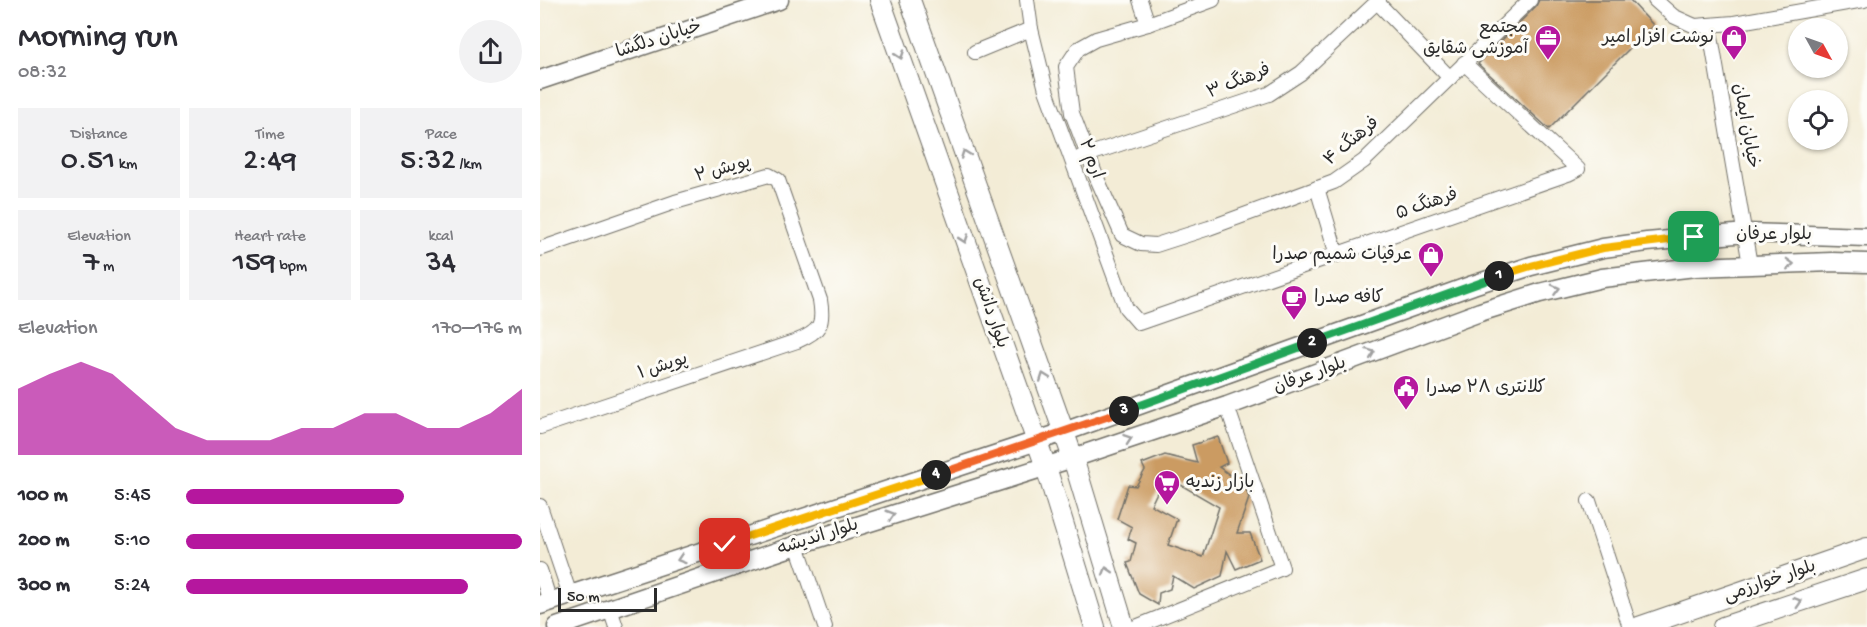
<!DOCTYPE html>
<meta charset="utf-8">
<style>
:root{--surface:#fff;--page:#f2f2f3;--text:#2b2b33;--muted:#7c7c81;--accent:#b5179e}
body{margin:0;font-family:"Gochi Hand","Playpen Sans Arabic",sans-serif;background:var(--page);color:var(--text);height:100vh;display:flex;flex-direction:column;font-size:22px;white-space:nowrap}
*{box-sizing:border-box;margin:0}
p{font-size:20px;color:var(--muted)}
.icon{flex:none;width:33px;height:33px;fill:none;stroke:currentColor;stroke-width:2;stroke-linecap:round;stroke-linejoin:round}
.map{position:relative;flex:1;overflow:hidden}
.panel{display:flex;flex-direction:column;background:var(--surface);width:540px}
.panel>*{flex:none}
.needle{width:39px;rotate:130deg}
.buttons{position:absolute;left:1248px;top:18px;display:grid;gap:12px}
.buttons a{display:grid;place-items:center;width:60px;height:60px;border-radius:50%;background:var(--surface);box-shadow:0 2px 4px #0004;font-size:30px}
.scale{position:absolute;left:18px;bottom:15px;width:99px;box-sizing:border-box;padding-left:6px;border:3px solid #2b2b2b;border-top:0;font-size:16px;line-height:21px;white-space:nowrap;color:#2b2b2b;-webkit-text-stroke:4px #fdfcf7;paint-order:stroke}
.pin{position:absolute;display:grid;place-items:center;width:51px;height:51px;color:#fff;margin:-26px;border-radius:12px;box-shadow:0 3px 9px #0006}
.km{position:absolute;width:30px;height:30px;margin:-15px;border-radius:50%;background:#222;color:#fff;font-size:16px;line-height:30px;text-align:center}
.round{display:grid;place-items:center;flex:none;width:63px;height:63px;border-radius:32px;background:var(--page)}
.overview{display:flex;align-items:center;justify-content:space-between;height:102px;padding:0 18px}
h1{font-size:33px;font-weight:600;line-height:45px}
.metrics{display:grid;grid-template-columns:repeat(3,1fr);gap:9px;height:102px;padding:6px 18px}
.metrics div{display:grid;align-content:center;border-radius:0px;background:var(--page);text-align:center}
.metrics b{font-size:30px;font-weight:600}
.metrics small{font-size:16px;font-weight:400}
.metrics p{font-size:16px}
.chart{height:168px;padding:12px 18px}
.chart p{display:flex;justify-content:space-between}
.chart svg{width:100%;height:108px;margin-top:6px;fill:var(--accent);opacity:.7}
ul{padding:0 18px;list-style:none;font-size:20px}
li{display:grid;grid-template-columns:96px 72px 1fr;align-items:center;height:45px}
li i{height:15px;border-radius:8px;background:var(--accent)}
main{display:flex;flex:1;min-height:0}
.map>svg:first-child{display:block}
.building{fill:#cb9b62;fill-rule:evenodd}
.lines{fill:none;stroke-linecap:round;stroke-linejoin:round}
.minor-casing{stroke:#716f67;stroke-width:16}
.tertiary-casing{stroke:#716f67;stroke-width:21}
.secondary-casing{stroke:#716f67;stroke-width:22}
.minor{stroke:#fff;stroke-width:14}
.tertiary{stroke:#fff;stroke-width:18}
.secondary{stroke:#fff;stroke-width:20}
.oneway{stroke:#a0a0a0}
.split-1-casing{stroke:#fff;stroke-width:12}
.split-2-casing{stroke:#fff;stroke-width:12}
.split-3-casing{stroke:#fff;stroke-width:12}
.split-4-casing{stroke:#fff;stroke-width:12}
.split-5-casing{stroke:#fff;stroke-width:12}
.split-1{stroke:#f5b400;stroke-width:8}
.split-2{stroke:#22a559;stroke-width:8}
.split-3{stroke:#22a559;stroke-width:8}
.split-4{stroke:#f0652b;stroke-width:8}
.split-5{stroke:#f5b400;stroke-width:8}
.labels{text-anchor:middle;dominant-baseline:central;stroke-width:6;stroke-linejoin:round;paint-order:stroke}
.poi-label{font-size:18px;fill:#2b2b2b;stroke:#fdfcf7;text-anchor:end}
.street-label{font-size:18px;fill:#2b2b2b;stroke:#fdfcf7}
</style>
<main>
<section class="panel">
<div class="overview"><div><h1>Morning run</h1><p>08:32</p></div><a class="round"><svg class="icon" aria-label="share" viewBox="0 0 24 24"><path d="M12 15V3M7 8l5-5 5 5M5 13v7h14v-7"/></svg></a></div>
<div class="metrics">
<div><p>Distance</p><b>0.51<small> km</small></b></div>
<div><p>Time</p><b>2:49</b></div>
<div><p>Pace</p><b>5:32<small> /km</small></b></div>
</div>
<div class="metrics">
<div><p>Elevation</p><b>7<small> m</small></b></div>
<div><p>Heart rate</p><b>159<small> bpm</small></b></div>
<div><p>kcal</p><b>34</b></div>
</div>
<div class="chart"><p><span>Elevation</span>170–176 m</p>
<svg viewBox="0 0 160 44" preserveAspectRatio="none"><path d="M0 44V17L10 11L20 6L30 11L40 22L50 33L60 38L70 38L80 38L90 33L100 33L110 27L120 27L130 33L140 33L150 27L160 17V44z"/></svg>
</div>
<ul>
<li><b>100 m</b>5:45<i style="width:65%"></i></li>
<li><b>200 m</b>5:10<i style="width:100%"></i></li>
<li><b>300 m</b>5:24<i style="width:84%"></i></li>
</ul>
</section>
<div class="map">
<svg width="1327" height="627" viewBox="0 0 1327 627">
<rect width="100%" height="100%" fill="#fdfcf7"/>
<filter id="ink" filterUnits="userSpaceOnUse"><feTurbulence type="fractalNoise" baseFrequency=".0167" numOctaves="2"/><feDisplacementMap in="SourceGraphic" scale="12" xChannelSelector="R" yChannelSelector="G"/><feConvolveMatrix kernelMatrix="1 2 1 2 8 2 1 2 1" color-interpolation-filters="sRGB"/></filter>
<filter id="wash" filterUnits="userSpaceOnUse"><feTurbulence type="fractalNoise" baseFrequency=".008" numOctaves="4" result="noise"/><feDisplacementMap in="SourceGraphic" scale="24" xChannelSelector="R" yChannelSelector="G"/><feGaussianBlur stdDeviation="1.35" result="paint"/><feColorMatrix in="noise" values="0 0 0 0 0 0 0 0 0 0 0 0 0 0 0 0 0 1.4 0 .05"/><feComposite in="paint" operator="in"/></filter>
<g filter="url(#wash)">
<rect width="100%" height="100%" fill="#f3ecd6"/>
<g id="blocks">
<g class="building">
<polygon points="999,0 1090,0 1113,25 1009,129 938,64 996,6"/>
<path d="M678 437 687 463 679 467 705 486 709 498 697 533H710L720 559 696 569 687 551 682 576 654 589 633 576 630 589 619 593 618 605 599 594 587 563 591 562 596 543 588 539 592 527 577 519 588 485 596 486 605 470 602 464 625 455 657 463 652 445ZM622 482H636L679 507 663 557 628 545 637 519 611 505Z"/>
</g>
</g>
</g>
<g filter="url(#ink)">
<use href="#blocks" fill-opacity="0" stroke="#716f67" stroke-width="1.5"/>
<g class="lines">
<g class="minor-casing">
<g id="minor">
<polyline points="487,0 491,29 506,90 586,308 599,323 1028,174 1038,169 924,63"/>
<polyline points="600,0 608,24"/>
<polyline points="673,0 608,24 556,39 538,49 526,67 532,113 556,176 582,235 601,244 616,245 669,228 794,182 824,161 990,0"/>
<polyline points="1115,0 1133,16 1155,26 1194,23 1324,0"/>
<polyline points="837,2 910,78"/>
<polyline points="1169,25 1210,265"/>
<polyline points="435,52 491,29"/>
<polyline points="541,157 729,94 761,73 839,0"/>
<polyline points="777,188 797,255"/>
<path d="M0 249 135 202 229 175 238 180 280 300C284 324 281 331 257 341L0 427"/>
<polyline points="1049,501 1090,627"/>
<polyline points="0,506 30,595"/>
<polyline points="257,545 285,627"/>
<polyline points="0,570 10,602"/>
<polyline points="70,609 76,627"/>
<polyline points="596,627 742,568 687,406"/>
</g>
</g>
<g class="tertiary-casing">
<g id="tertiary">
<polyline points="0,80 239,0"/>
<polyline points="0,605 524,432 933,285 991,266 1063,248 1107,242 1206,233 1327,237"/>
<polyline points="17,627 257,545 533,458 687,406 940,312 1000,293 1062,278 1155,267 1292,262 1327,263"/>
</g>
</g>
<g class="secondary-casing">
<g id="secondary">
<polyline points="340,0 506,467 555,627"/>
<polyline points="370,0 533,458 584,627"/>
<polyline points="1099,627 1327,548"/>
<polyline points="1183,627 1327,579"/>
</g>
</g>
<use href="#minor" class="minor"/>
<use href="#tertiary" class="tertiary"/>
<use href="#secondary" class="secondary"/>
</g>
<defs><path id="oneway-chevron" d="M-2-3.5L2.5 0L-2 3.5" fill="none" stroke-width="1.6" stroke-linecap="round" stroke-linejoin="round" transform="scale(1.5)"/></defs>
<g class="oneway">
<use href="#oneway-chevron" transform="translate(360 55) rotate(71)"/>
<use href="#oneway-chevron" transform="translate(425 154) rotate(-110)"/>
<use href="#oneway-chevron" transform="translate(424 239) rotate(71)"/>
<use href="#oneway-chevron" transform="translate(1250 264) rotate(-2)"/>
<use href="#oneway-chevron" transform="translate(1016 289) rotate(-14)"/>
<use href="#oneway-chevron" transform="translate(831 353) rotate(-21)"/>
<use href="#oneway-chevron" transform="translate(504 377) rotate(-110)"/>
<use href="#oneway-chevron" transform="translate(588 439) rotate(-19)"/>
<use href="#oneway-chevron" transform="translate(351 515) rotate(-17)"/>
<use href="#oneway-chevron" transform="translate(141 559) rotate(162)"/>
<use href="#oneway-chevron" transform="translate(567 571) rotate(-107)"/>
<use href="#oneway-chevron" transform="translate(1258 602) rotate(-18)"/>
</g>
</g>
<g class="lines" filter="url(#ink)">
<g class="split-1-casing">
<polyline id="split-1" points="959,276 991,266 1063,248 1154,237"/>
</g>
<g class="split-2-casing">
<polyline id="split-2" points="772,343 959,276"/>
</g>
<g class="split-3-casing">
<polyline id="split-3" points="584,411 772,343"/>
</g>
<g class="split-4-casing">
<polyline id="split-4" points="396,475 584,411"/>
</g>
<g class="split-5-casing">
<polyline id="split-5" points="185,544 396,475"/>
</g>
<use href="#split-1" class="split-1"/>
<use href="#split-2" class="split-2"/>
<use href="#split-3" class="split-3"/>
<use href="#split-4" class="split-4"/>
<use href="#split-5" class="split-5"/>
</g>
<defs>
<g id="office-pin" transform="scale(1.35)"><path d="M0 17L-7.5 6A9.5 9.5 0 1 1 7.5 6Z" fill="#b5179e" stroke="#fdfcf7"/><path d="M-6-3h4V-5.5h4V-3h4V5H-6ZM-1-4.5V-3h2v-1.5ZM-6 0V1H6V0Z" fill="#fff"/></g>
<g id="shop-pin" transform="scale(1.35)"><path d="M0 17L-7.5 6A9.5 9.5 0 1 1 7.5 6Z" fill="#b5179e" stroke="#fdfcf7"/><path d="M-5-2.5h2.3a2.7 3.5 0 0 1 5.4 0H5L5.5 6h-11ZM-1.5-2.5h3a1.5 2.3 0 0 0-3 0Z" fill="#fff"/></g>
<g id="cafe-pin" transform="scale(1.35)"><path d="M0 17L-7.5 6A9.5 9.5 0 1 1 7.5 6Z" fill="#b5179e" stroke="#fdfcf7"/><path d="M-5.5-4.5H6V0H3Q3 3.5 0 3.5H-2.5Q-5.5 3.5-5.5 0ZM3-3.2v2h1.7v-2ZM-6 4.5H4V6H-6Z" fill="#fff"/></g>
<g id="civic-pin" transform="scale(1.35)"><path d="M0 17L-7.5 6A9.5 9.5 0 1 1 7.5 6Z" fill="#b5179e" stroke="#fdfcf7"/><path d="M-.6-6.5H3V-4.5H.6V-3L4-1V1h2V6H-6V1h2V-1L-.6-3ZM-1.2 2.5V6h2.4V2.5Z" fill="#fff"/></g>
<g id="supermarket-pin" transform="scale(1.35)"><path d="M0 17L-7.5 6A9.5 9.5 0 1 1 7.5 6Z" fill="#b5179e" stroke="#fdfcf7"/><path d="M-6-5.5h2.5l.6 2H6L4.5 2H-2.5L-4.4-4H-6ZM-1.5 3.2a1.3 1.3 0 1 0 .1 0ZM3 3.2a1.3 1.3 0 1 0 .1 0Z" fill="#fff"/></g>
</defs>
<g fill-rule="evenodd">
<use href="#office-pin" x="1008" y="38"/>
<use href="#shop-pin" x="1194" y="38"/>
<use href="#shop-pin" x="891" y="255"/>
<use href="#cafe-pin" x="754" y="298"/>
<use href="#civic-pin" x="866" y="388"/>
<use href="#supermarket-pin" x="627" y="483"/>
</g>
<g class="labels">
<g class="poi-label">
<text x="988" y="28">مجتمع<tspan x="988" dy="21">آموزشی شقایق</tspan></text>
<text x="1174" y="38">نوشت افزار امیر</text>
<text x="872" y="255">عرقیات شمیم صدرا</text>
<text x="774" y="298" text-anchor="start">کافه صدرا</text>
<text x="886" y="388" text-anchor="start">کلانتری ۲۸ صدرا</text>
<text x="646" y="483" text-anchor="start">بازار زندیه</text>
</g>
<g class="street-label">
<text transform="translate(119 40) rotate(-18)">خیابان دلگشا</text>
<text transform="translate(699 82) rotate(-22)">فرهنگ ۳</text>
<text transform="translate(1205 126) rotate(80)">خیابان ایمان</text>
<text transform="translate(812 142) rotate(-40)">فرهنگ ۴</text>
<text transform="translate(550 159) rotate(70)">ارم ۲</text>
<text transform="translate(183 170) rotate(-16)">پویش ۲</text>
<text transform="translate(887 205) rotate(-19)">فرهنگ ۵</text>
<text x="1234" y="235">بلوار عرفان</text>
<text transform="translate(450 313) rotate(71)">بلوار دانش</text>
<text transform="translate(123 367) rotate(-18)">پویش ۱</text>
<text transform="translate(770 376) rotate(-20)">بلوار عرفان</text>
<text transform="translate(278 538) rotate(-18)">بلوار اندیشه</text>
<text transform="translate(1230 582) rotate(-19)">بلوار خوارزمی</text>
</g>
</g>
</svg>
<div class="buttons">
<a><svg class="needle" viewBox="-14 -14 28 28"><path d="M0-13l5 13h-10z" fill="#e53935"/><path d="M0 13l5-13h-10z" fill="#7c7c81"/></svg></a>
<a><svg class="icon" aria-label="locate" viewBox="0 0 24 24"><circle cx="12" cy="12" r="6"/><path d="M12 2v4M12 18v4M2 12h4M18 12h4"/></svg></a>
</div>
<div class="scale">50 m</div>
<div class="pin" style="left:1154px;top:237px;background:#1e9e55"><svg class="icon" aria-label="arrive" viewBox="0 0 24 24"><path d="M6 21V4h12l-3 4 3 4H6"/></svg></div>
<div class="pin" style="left:185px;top:544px;background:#d93025"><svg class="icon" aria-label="check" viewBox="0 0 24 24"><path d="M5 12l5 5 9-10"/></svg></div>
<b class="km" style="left:959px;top:276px">1</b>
<b class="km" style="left:772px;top:343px">2</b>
<b class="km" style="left:584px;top:411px">3</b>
<b class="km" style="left:396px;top:475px">4</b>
</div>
</main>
